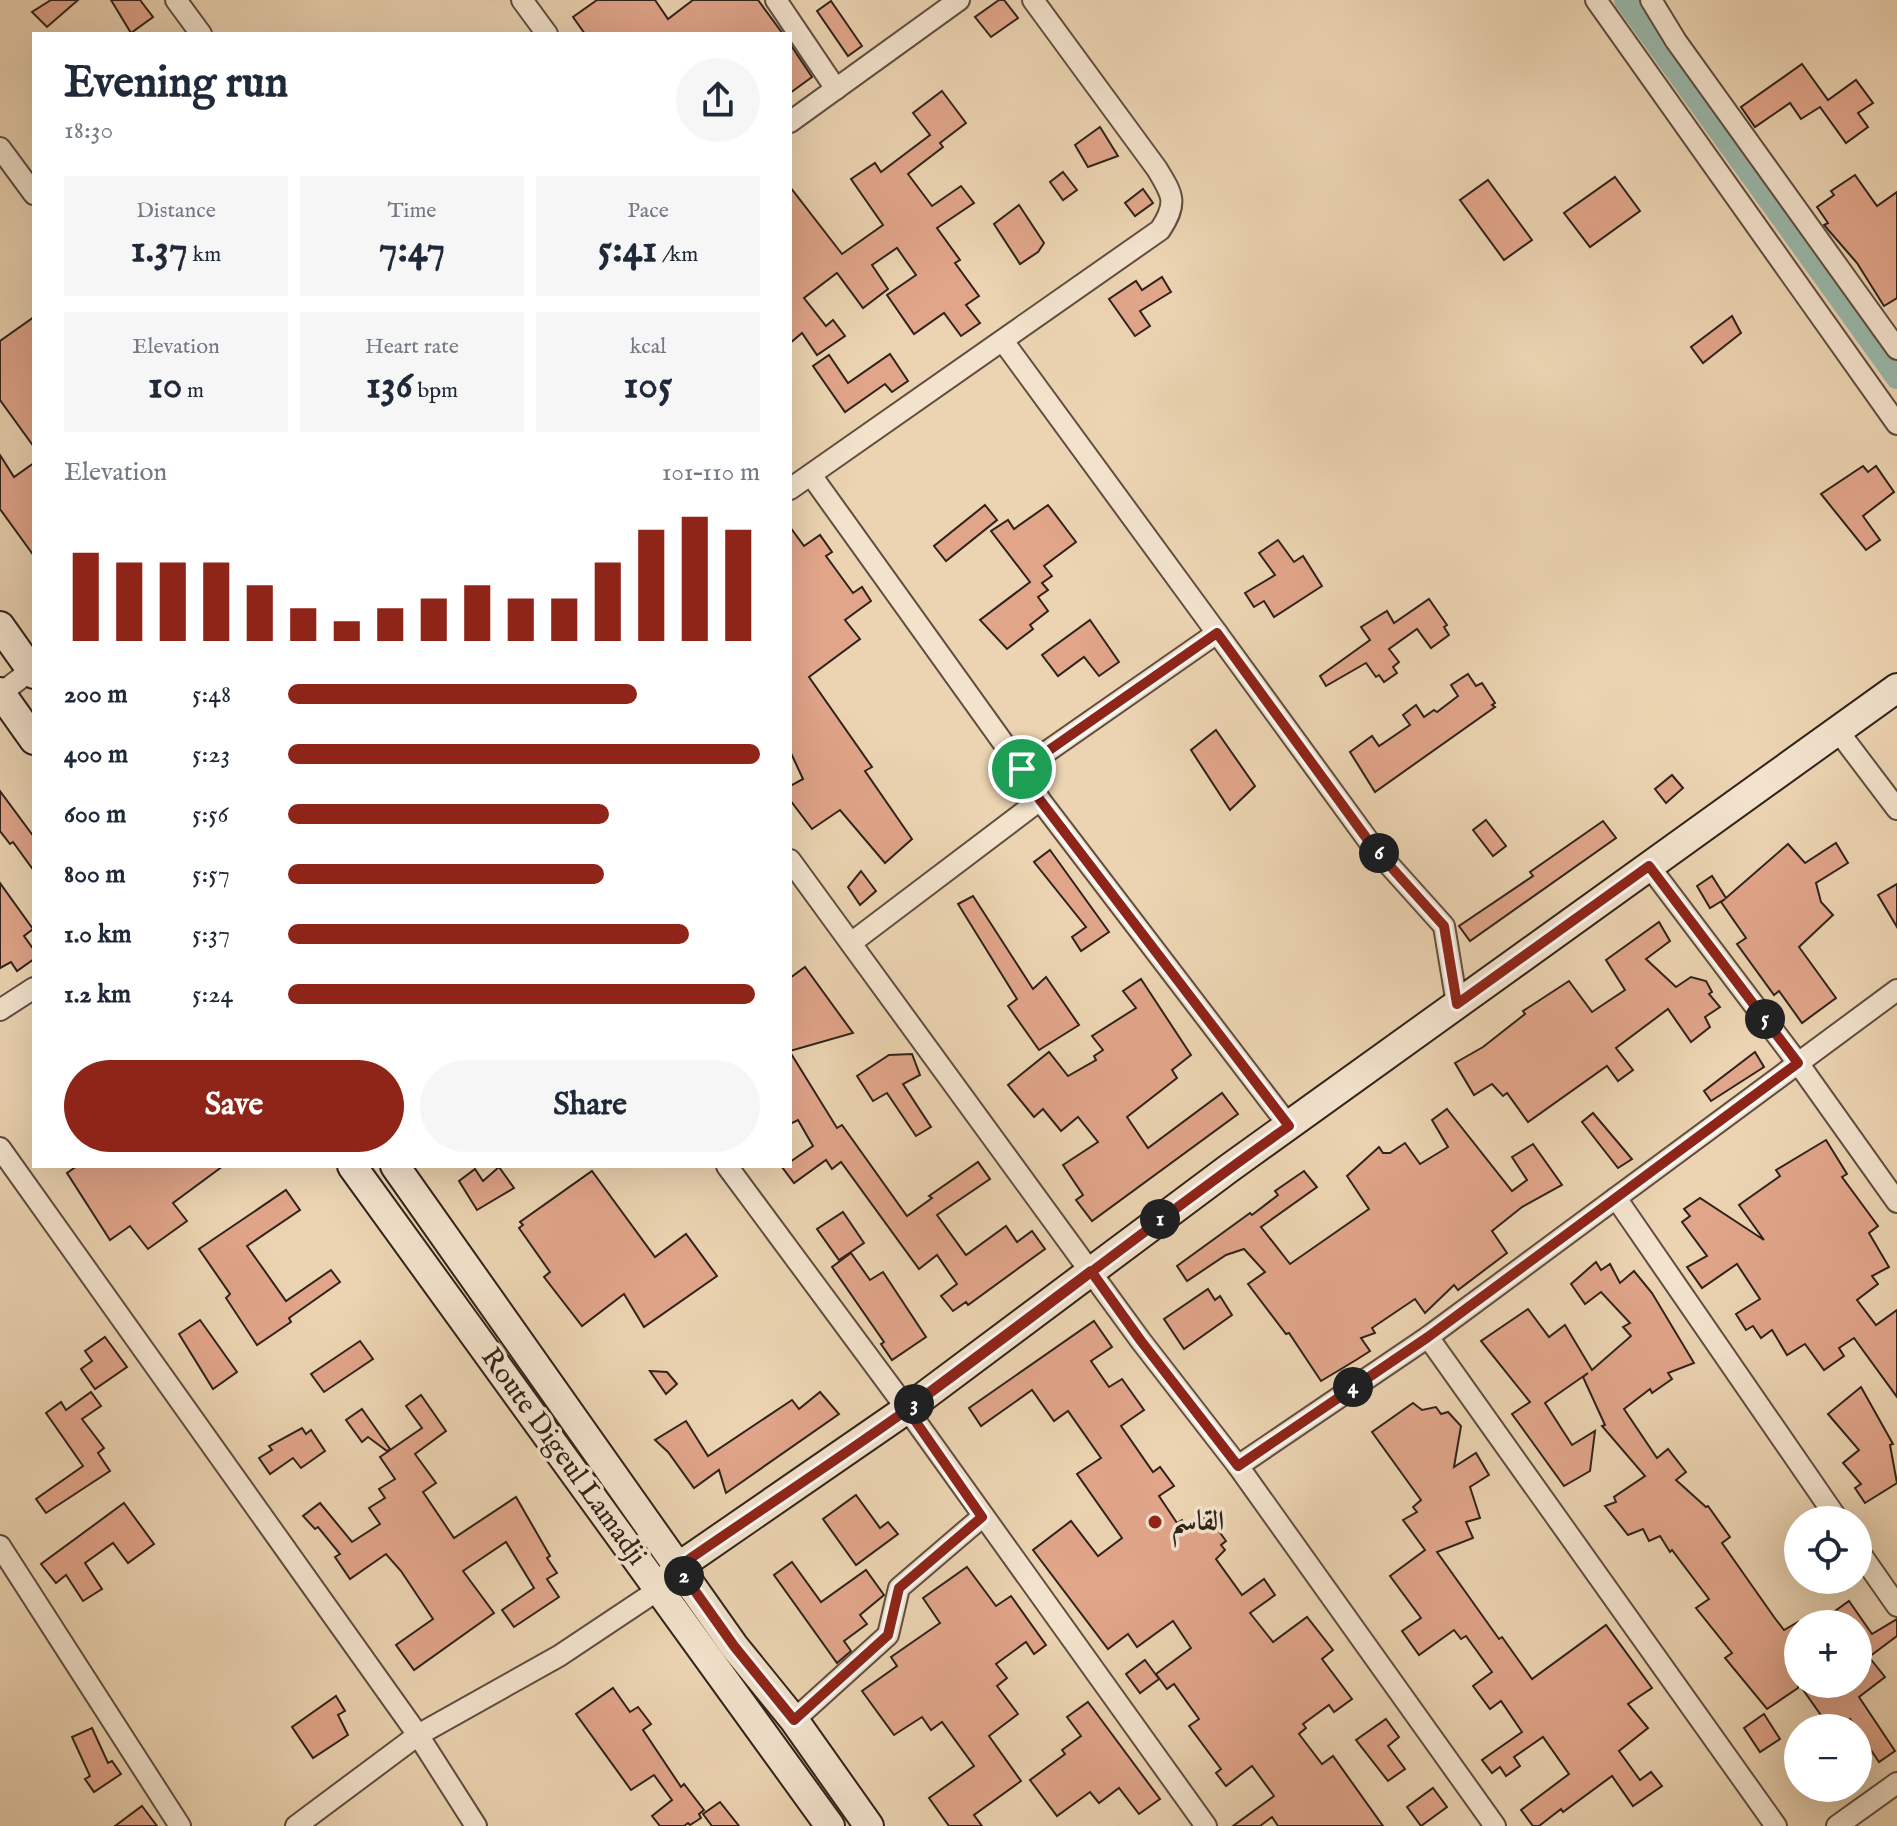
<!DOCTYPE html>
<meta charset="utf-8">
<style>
:root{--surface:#fff;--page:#f6f6f7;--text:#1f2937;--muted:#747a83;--accent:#8f2418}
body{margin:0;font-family:"IM FELL English",Amiri,serif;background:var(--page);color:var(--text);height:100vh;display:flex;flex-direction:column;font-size:30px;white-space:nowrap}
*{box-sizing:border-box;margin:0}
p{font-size:26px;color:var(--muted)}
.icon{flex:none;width:44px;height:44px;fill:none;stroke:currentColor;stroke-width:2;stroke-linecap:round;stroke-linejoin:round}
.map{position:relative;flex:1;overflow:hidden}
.drawer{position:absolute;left:32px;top:32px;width:760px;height:1136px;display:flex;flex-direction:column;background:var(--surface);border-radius:0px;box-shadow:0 8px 32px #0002}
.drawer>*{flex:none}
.tools{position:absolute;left:1784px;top:1506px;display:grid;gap:16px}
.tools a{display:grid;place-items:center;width:88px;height:88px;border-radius:50%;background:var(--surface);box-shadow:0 8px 32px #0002;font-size:40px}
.pin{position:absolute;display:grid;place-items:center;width:68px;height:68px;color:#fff;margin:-34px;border:4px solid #fff;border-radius:50%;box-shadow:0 2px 8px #0007}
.km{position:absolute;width:40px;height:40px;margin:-20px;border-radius:50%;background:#222;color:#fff;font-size:22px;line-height:40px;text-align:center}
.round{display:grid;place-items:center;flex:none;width:84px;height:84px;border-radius:42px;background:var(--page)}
.overview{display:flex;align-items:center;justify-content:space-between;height:136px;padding:0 32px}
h1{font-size:44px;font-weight:700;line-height:60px}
.metrics{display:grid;grid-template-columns:repeat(3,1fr);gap:12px;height:136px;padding:8px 32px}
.metrics div{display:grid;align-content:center;border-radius:0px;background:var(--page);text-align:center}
.metrics b{font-size:40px;font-weight:700}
.metrics small{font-size:22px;font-weight:400}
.metrics p{font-size:22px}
.chart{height:224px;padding:16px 32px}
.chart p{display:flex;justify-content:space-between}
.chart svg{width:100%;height:144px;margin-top:8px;stroke:var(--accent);stroke-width:6}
.button{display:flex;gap:16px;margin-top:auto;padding:16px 32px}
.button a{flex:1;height:92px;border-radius:48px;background:var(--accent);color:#fff;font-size:32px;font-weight:700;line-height:92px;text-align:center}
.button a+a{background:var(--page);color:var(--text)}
ul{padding:0 32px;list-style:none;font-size:26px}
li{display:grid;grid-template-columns:128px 96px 1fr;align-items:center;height:60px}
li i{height:20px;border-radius:10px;background:var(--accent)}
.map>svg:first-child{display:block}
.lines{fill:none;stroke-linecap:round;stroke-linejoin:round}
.canal{stroke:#99b8ab;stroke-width:22}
.building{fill:#e1a58a;stroke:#30221a;stroke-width:2}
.street-casing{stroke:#5f4e40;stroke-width:24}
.secondary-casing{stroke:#30221a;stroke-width:32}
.street{stroke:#f3e3cd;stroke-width:20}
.secondary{stroke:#f3e3cd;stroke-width:28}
.route-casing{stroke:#fff;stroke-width:16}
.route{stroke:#8f2418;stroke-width:10}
.poi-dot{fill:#8f2418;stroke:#f3e3cd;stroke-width:3}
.labels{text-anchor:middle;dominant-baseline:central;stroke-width:7;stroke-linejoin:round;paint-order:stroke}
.street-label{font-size:28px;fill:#30221a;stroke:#f3e3cd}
.poi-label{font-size:28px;font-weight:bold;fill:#30221a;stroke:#f3e3cd;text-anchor:start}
</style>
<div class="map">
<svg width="1897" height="1826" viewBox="0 0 1897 1826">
<rect width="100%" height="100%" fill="#ecd4b2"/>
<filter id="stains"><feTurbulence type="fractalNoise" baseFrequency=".0025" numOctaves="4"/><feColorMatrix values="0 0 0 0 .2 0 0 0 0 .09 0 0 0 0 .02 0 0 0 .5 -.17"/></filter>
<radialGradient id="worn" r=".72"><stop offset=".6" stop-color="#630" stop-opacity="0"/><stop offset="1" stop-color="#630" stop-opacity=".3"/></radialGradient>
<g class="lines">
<polyline class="canal" points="1625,0 1897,378"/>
</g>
<g class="building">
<polygon points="51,0 78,0 47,27 32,12"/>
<polygon points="111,0 140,0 153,17 131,33"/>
<polygon points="597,0 655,0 668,19 693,0 758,0 783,34 585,34 573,17"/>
<polygon points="999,0 1004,0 1018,18 991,37 975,17"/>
<polygon points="831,1 862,46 848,56 817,11"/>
<polygon points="790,44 812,77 790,93"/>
<polygon points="1802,64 1828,100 1856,80 1873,103 1858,113 1868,127 1846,143 1820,107 1801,119 1790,103 1755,127 1741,107"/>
<polygon points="942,91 966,123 940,143 943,147 908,174 932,206 961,186 974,203 937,228 960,260 955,263 979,296 966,305 980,323 961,336 944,313 914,334 887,295 916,275 897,248 872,265 888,289 863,308 837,273 804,298 826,326 833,320 845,336 817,355 802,333 790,343 790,187 842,254 883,225 851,179 875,163 881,172 930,135 913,113"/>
<polygon points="1100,127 1118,156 1088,167 1075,145"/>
<polygon points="1063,172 1077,190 1063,200 1050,182"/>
<polygon points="1855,175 1877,206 1897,192 1897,298 1884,306 1857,263 1824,225 1828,223 1817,207 1834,195 1831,191"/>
<polygon points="1615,177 1640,211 1590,247 1564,213"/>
<polygon points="1488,180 1532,240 1504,260 1460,200"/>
<polygon points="1143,189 1153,203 1135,216 1125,203"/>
<polygon points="1019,205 1044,243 1038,252 1020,264 994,224"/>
<polygon points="1162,277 1171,292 1140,311 1150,326 1135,336 1109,299 1136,281 1142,290"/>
<polygon points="1732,316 1741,333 1703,363 1691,347"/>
<polygon points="34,317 34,447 0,400 0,341"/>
<polygon points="890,354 908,381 892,392 885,384 845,412 813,366 829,355 848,383"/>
<polygon points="0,455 14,477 34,463 34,556 0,509"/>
<polygon points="1863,466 1868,472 1876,466 1894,492 1863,516 1880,540 1866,550 1821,494"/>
<polygon points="985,505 997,520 946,561 934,546"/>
<polygon points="1048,505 1076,542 1044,566 1052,576 1042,583 1048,590 1038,597 1048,611 1030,625 1033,629 1007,649 980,620 1030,582 991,531 1008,520 1014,529"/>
<polygon points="790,527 804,546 820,535 832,552 826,556 853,593 862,587 871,601 845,620 860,639 809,677 872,767 865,771 912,839 885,863 840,810 812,829 790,800 790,786 803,779 790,751"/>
<polygon points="1278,540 1294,562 1303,556 1322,586 1274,617 1264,601 1254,607 1245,593 1275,575 1259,553"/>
<polygon points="1429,599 1447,625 1444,627 1449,635 1431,648 1417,629 1389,649 1399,662 1393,667 1397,673 1384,682 1379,675 1376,677 1366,663 1326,686 1320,676 1370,640 1361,627 1387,611 1394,623"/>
<polygon points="1090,620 1119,662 1099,676 1084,657 1058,676 1042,655"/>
<polygon points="1468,674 1476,686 1482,683 1495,703 1492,705 1495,707 1375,792 1350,752 1372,736 1379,746 1410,725 1403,715 1416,705 1424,717 1434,710 1437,712 1458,696 1451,685"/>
<polygon points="1216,730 1255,786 1230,810 1191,750"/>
<polygon points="1672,775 1683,788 1666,803 1655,789"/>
<polygon points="0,791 34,837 34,871 13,842 10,844 0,831"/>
<polygon points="1486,820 1506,846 1493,856 1473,830"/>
<polygon points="1603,821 1616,838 1470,941 1459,926 1533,876 1530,872"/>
<polygon points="1836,843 1848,863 1816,883 1821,902 1833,915 1799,947 1836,998 1802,1023 1779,991 1774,995 1737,944 1746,938 1721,902 1725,899 1710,908 1697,886 1712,876 1726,898 1788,844 1805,863"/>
<polygon points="1050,850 1109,932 1081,951 1072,937 1086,927 1034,862"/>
<polygon points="861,871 876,891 860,905 848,887"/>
<polygon points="0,883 33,929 24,936 34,950 34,959 17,971 11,962 0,968"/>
<polygon points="1897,884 1897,927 1878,895"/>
<polygon points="973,896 1033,989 1046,977 1079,1025 1039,1050 1008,1006 1017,999 958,904"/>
<polygon points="1659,922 1670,941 1646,959 1676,987 1691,977 1706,981 1712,992 1709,994 1720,1007 1705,1017 1710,1027 1691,1042 1668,1009 1616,1048 1633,1070 1618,1081 1607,1066 1528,1122 1507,1093 1503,1096 1492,1084 1474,1095 1455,1063 1483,1047 1525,1014 1523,1011 1569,981 1592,1012 1625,990 1606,960"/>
<polygon points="805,967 853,1033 790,1051 790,978"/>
<polygon points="1141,979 1191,1055 1172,1070 1177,1078 1127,1117 1148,1148 1222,1093 1238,1114 1092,1221 1076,1200 1083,1195 1063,1165 1098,1142 1078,1117 1061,1131 1043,1109 1034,1117 1008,1085 1049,1052 1068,1076 1096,1060 1094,1056 1103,1050 1092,1036 1136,1008 1123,991"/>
<polygon points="790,1052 837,1128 842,1125 907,1216 932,1198 929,1196 978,1162 990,1179 937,1215 966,1255 1006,1226 1017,1242 1032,1231 1045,1249 968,1305 966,1302 953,1311 941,1296 957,1284 937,1255 919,1269 841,1162 832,1169 826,1160 794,1183 782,1167 790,1166 790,1162 813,1146 798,1120 790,1124"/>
<polygon points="1755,1052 1764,1067 1711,1101 1704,1091"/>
<polygon points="912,1054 920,1075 903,1084 931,1127 916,1136 887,1093 873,1101 857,1076 889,1055"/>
<polygon points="1447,1109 1512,1191 1527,1180 1512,1157 1533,1144 1562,1185 1522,1207 1492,1231 1507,1253 1458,1290 1454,1285 1425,1313 1415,1299 1372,1328 1375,1333 1361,1338 1370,1351 1356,1360 1321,1381 1289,1333 1286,1334 1248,1284 1265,1272 1244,1249 1226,1255 1187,1281 1177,1266 1250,1213 1252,1215 1278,1195 1275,1191 1304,1171 1317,1187 1261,1227 1290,1264 1369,1209 1347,1176 1379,1147 1383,1153 1390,1153 1405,1143 1420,1164 1448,1147 1432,1120"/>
<polygon points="1593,1113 1632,1159 1618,1168 1582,1122"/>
<polygon points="1826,1140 1847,1174 1842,1177 1878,1226 1869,1233 1889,1267 1872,1276 1878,1284 1857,1300 1876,1325 1897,1310 1897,1397 1854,1338 1839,1348 1844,1356 1824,1370 1805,1344 1787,1355 1772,1330 1761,1338 1753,1326 1746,1330 1736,1314 1760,1299 1737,1264 1702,1288 1687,1267 1707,1256 1682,1222 1690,1216 1684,1209 1700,1198 1764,1240 1739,1205 1780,1176 1776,1170"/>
<polygon points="77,1166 223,1166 173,1203 187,1221 148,1249 130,1226 110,1240 67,1173"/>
<polygon points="499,1167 514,1188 477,1210 459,1181 475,1169 483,1181"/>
<polygon points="592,1171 655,1257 686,1234 717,1276 644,1327 624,1294 582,1326 544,1277 550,1272 519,1228 523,1225 520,1222"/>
<polygon points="286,1190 300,1210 247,1246 286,1301 331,1270 340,1282 289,1318 291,1322 257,1345 226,1298 230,1294 199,1249"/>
<polygon points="843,1212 864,1243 839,1260 817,1229"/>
<polygon points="851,1253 870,1280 883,1272 926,1337 892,1360 881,1344 884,1342 832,1267"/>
<polygon points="1596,1262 1601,1270 1610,1264 1620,1283 1634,1271 1652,1293 1694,1363 1668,1373 1672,1379 1652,1393 1650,1389 1624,1409 1657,1458 1668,1449 1686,1472 1676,1480 1706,1507 1708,1506 1730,1537 1722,1543 1774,1617 1784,1630 1798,1622 1798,1688 1767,1709 1725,1658 1732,1653 1696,1608 1709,1599 1672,1550 1670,1552 1660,1536 1649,1541 1643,1529 1628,1535 1605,1506 1616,1502 1614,1497 1645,1476 1602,1426 1605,1425 1583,1377 1588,1373 1545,1403 1572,1445 1595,1431 1590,1471 1564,1486 1512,1414 1530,1402 1481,1341 1528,1309 1549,1337 1565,1325 1592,1370 1631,1336 1623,1327 1630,1323 1601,1292 1585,1304 1571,1284"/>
<polygon points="1208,1289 1215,1300 1220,1296 1232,1315 1184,1349 1164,1319"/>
<polygon points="200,1320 237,1372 213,1389 179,1334"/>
<polygon points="1094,1321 1112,1347 1091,1361 1109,1387 1122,1379 1144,1410 1121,1426 1153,1472 1160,1467 1174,1486 1159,1496 1177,1523 1182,1520 1187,1527 1208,1516 1226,1541 1221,1545 1225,1550 1216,1559 1242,1595 1264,1579 1275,1595 1250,1613 1273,1642 1307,1617 1333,1650 1322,1659 1352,1699 1334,1712 1329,1705 1303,1724 1306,1728 1299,1734 1322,1764 1333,1756 1383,1826 1278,1826 1272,1817 1260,1826 1233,1826 1274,1796 1252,1766 1226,1786 1216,1773 1221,1769 1189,1726 1199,1719 1174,1684 1167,1689 1156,1674 1191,1648 1173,1621 1137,1647 1128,1634 1108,1649 1033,1550 1071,1521 1098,1556 1122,1538 1077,1474 1101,1458 1068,1411 1054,1421 1032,1390 981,1426 969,1408"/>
<polygon points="105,1337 127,1367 95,1389 81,1369 92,1361 85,1351"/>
<polygon points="360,1341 373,1359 324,1392 311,1374"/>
<polygon points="650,1371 667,1372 677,1384 666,1394"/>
<polygon points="1861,1387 1893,1444 1890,1445 1897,1483 1865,1503 1855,1488 1861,1484 1843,1463 1859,1450 1828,1414"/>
<polygon points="91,1392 101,1406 82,1419 104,1448 98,1453 110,1471 46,1513 36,1499 83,1466 46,1413 61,1402 66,1410"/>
<polygon points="820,1392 839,1414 726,1493 719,1470 694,1488 668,1452 655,1440 686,1421 708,1456 792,1400 799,1409"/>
<polygon points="421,1395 446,1431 415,1454 436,1483 423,1492 454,1538 516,1497 550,1556 547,1558 557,1573 547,1579 559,1597 514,1627 502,1610 534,1588 506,1542 463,1571 494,1613 414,1670 396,1645 433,1619 401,1571 386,1554 350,1579 335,1557 340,1554 318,1527 315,1529 303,1516 320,1503 352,1542 380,1524 369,1508 385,1498 379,1489 395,1479 380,1457 422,1428 406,1406"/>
<polygon points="1413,1403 1422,1410 1436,1407 1441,1414 1448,1412 1461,1426 1454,1467 1476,1453 1489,1475 1470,1487 1480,1518 1466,1522 1473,1538 1437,1552 1499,1639 1502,1637 1532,1679 1606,1625 1652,1688 1628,1704 1648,1728 1619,1751 1640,1780 1651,1772 1662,1786 1633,1806 1612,1776 1563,1812 1561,1809 1539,1826 1533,1826 1521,1810 1569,1774 1543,1737 1514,1757 1520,1766 1506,1776 1500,1767 1492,1773 1482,1760 1522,1732 1501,1701 1490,1709 1473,1686 1492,1672 1466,1636 1461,1639 1454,1630 1419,1655 1402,1631 1421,1618 1390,1576 1425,1550 1403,1520 1417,1512 1413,1507 1421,1500 1372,1432"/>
<polygon points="362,1409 390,1449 387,1451 368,1437 362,1442 346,1420"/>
<polygon points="302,1428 306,1434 311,1430 325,1451 301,1468 293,1458 270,1474 259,1458 272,1450 269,1446"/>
<polygon points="856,1495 880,1528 888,1522 898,1534 856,1565 823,1519"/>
<polygon points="124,1503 154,1544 128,1563 113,1543 85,1563 102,1589 83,1601 66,1575 56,1583 41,1564"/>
<polygon points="792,1562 821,1602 866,1570 884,1595 860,1615 867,1624 844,1641 851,1651 837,1663 774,1575"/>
<polygon points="967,1567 996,1606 1011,1596 1046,1645 1034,1654 1026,1642 996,1664 1007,1678 997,1686 1018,1714 989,1736 1021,1781 974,1815 982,1826 949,1826 929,1798 974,1766 942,1722 931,1730 922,1717 894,1735 862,1691 897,1666 891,1657 940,1623 923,1598"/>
<polygon points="1849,1601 1872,1634 1897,1619 1897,1636 1869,1657 1885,1677 1859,1697 1895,1751 1879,1762 1850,1719 1838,1728 1830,1728 1799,1684 1858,1684 1858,1624 1817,1624"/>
<polygon points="1145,1660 1159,1679 1140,1693 1126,1674"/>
<polygon points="613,1688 630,1712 638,1707 651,1724 643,1730 681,1787 684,1784 704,1810 699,1814 701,1818 690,1825 688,1823 684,1826 660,1826 652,1816 672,1800 654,1775 631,1790 576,1714"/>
<polygon points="336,1696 345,1711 338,1715 348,1735 313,1758 292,1727"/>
<polygon points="1088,1702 1160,1799 1139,1814 1119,1788 1099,1803 1090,1792 1057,1816 1030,1780 1065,1754 1062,1750 1081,1736 1067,1717"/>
<polygon points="1764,1714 1780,1739 1760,1752 1744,1728"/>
<polygon points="1386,1719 1399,1737 1388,1746 1405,1769 1388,1781 1356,1740"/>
<polygon points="92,1728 108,1763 112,1761 121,1774 94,1792 85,1779 90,1776 72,1737"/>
<polygon points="1433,1788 1447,1807 1421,1826 1407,1807"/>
<polygon points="720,1802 739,1826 712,1826 703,1814"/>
<polygon points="142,1806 157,1826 115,1826"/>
</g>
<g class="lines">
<g class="street-casing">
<g id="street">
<polyline points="176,0 201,34"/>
<polyline points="522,0 547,34"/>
<polyline points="776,0 836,89"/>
<polyline points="1596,0 1897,424"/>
<polyline points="1651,0 1676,41 1897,349"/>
<polyline points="790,122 959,0"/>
<polyline points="0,148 34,194"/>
<polyline points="1003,341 1217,633"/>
<polyline points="811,475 1022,769 1040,800 1289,1126"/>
<path d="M790 489 1160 230C1178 203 1173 195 1157 169L1033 0"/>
<polyline points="1,693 34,668"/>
<polyline points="1838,731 1897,809"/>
<polyline points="1022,769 1217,633 1373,847 1444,926 1457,1004"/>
<polyline points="790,860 1141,1341 1238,1466 1495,1826"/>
<polyline points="1649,866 1798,1063 1897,1202"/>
<polyline points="851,943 1040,800"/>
<polyline points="0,1010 34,988"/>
<polyline points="0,1148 418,1735 476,1826"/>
<polyline points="727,1166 907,1409 1206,1826"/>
<polyline points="1616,1198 1838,1520"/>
<polyline points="1428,1337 1776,1826"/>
<polyline points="1238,1466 1428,1337 1897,990"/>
<polyline points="0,1546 180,1826"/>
<polyline points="1858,1550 1897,1606"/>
<polyline points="794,1720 888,1635 899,1588 982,1517"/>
<polyline points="296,1826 418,1735 559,1656 658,1590"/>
<polyline points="1837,1826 1897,1783"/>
</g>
</g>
<g class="secondary-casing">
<g id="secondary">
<polyline points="0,626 34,674"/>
<polyline points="0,692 34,740"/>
<polyline points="352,1166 830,1826"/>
<polyline points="395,1166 734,1646 794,1720 869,1826"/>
<polyline points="658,1590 678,1567 907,1409 1228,1169 1897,688"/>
</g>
</g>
<use href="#street" class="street"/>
<use href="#secondary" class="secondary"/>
</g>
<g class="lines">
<g class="route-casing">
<path id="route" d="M1022 769 1040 800 1289 1126C1160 1217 1036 1316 908 1409 833 1463 754 1514 678 1567L734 1646 794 1720 888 1635 899 1588 982 1517 907 1409 1091 1271 1141 1341 1238 1466 1428 1337 1798 1063 1649 866 1457 1004 1444 926 1373 847 1217 633 1022 769"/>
</g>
<use href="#route" class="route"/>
</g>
<circle class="poi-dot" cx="1155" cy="1522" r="8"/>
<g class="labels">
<g class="street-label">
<text transform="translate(563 1457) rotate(54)">Route Digeul Lamadji</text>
</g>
<g class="poi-label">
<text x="1171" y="1522">القاسم</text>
</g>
</g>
<rect width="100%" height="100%" filter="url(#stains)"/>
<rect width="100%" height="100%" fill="url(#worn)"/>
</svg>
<div class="tools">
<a><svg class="icon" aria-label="locate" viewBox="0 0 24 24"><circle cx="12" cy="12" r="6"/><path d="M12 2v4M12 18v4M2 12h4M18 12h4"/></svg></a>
<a>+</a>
<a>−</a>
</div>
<div class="pin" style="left:1022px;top:769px;background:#1e9e55"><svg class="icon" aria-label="arrive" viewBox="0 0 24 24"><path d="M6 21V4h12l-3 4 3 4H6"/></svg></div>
<b class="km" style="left:1160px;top:1219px">1</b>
<b class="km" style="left:684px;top:1576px">2</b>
<b class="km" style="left:914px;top:1404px">3</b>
<b class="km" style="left:1353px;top:1387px">4</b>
<b class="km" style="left:1765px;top:1019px">5</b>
<b class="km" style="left:1379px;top:853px">6</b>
<section class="drawer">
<div class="overview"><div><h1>Evening run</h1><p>18:30</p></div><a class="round"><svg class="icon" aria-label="share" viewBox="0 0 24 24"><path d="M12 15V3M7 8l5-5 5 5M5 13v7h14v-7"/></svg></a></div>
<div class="metrics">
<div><p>Distance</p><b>1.37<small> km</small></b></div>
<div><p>Time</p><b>7:47</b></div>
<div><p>Pace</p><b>5:41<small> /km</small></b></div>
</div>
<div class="metrics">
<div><p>Elevation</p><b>10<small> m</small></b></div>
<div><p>Heart rate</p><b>136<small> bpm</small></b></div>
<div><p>kcal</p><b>105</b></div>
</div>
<div class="chart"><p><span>Elevation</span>101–110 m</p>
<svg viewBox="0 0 160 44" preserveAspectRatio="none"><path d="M5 44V17M15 44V20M25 44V20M35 44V20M45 44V27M55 44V34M65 44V38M75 44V34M85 44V31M95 44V27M105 44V31M115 44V31M125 44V20M135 44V10M145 44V6M155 44V10"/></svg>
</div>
<ul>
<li><b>200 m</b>5:48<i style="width:74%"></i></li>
<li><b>400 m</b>5:23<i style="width:100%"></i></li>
<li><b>600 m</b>5:56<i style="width:68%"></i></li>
<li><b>800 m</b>5:57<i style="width:67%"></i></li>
<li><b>1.0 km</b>5:37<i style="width:85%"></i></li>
<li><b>1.2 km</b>5:24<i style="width:99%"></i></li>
</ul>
<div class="button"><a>Save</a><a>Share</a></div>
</section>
</div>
